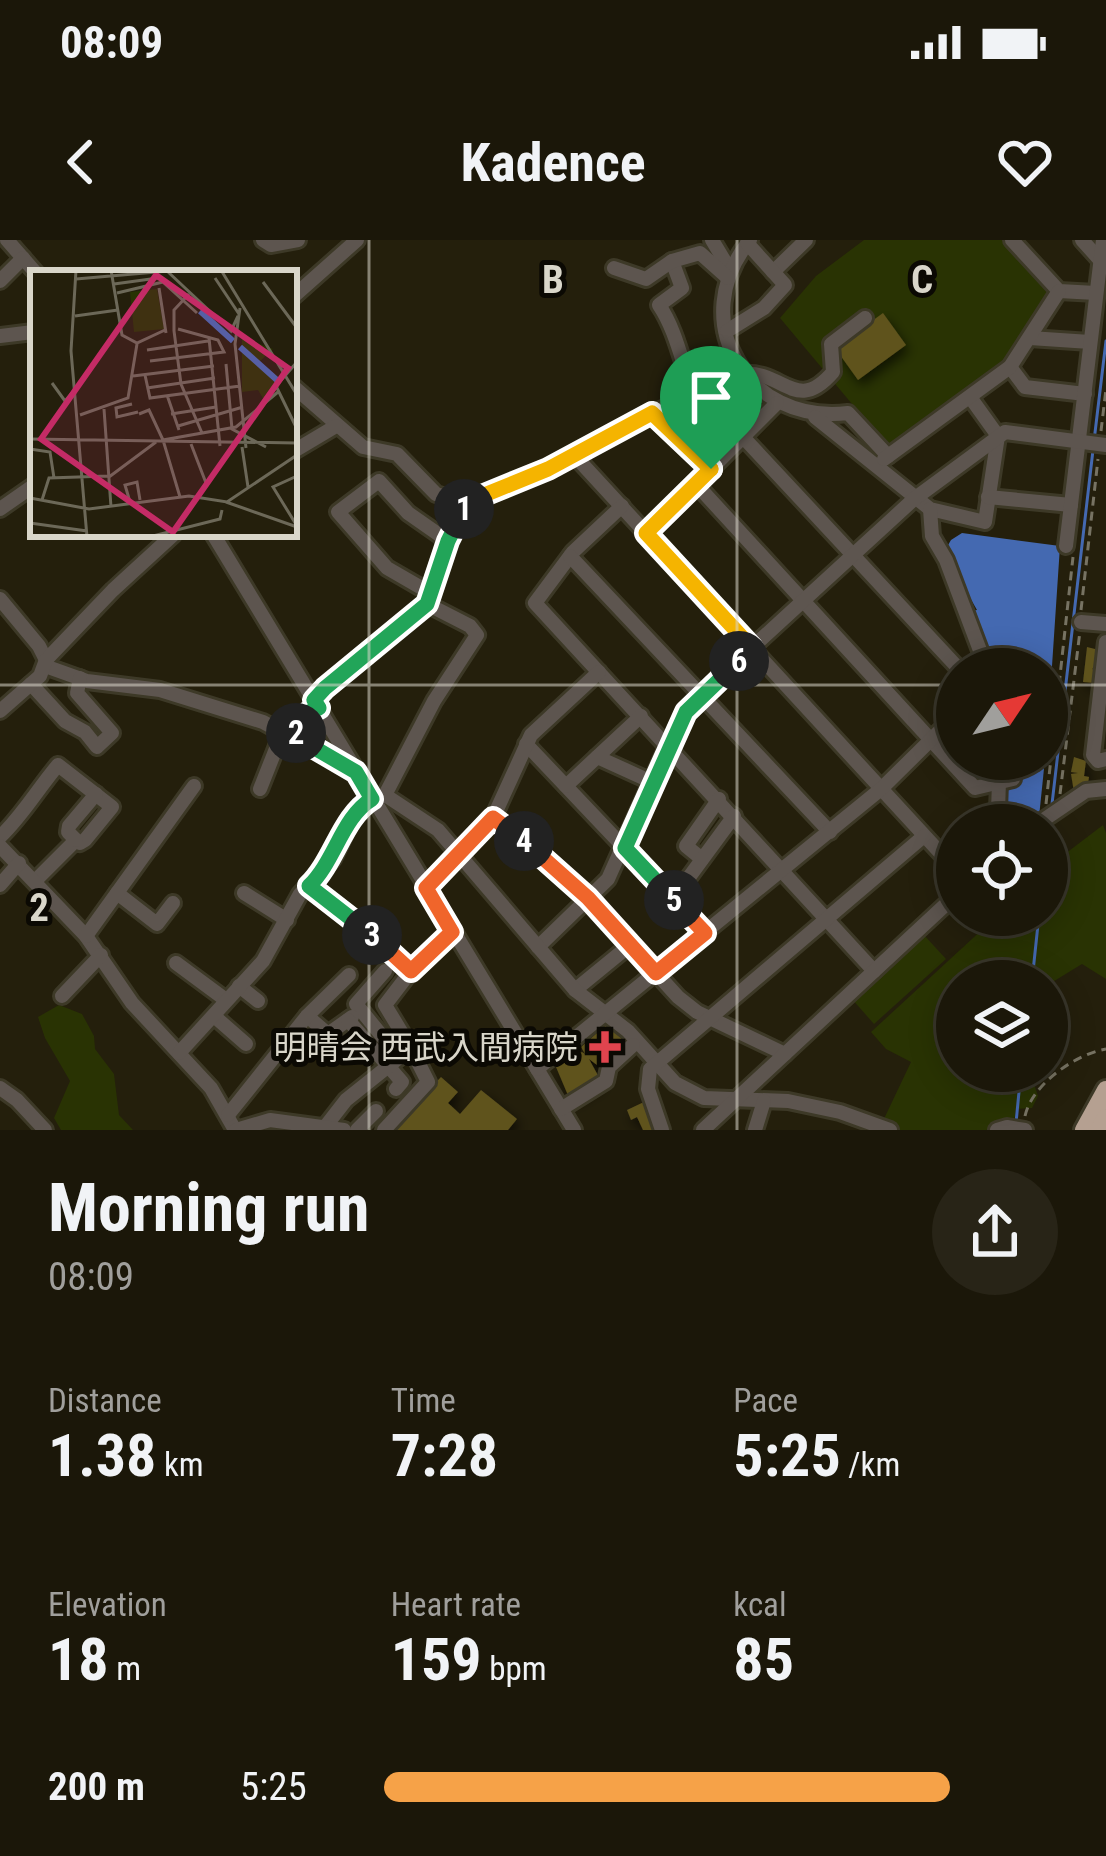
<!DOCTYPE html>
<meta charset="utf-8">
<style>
:root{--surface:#1b1709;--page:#282417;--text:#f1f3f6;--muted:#a09f9c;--line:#39362a;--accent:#f6a248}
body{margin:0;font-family:"Roboto Condensed","Noto Sans JP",sans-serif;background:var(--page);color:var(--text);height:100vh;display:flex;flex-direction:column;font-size:45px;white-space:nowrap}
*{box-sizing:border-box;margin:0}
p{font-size:39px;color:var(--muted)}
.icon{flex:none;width:66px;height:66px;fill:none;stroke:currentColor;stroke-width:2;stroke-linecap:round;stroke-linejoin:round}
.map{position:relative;height:890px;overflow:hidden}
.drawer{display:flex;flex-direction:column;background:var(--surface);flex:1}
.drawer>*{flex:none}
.needle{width:78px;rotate:55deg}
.tools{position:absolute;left:936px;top:408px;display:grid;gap:24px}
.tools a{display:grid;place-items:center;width:132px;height:132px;border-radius:50%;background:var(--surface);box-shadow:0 6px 30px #0003,0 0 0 3px var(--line);font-size:60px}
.pin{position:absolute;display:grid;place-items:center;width:102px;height:102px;color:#fff;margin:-123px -51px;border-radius:50% 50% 50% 0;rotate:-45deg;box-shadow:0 0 12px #0007}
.pin .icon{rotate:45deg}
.km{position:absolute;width:60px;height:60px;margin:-30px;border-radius:50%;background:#222;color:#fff;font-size:33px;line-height:60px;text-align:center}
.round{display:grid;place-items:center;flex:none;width:126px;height:126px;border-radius:63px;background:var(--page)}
.head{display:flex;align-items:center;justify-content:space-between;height:204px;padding:0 48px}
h1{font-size:66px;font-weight:700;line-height:90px}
.figures{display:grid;grid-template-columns:repeat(3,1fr);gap:18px;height:204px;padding:12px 48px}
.figures div{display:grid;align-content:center}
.figures b{font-size:60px;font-weight:700}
.figures small{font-size:33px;font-weight:400}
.figures p{font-size:33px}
ul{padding:0 48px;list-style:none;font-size:39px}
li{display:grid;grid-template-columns:192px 144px 1fr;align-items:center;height:90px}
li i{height:30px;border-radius:15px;background:var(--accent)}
.status{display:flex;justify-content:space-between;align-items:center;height:84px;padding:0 60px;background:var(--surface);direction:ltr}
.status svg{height:33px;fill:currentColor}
header{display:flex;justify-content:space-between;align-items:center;height:156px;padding:0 48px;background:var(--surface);font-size:54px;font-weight:700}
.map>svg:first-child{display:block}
.green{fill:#293303}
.water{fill:#4469b1}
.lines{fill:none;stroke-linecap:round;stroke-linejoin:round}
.stream{stroke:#4469b1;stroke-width:3}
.building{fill:#5e521e;filter:url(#shadow)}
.minor-casing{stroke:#3d3927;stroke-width:20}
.highway-casing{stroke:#3d3927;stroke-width:24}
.path{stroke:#777363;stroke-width:3;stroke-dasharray:9 6;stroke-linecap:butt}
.minor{stroke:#5d554f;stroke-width:14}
.highway{stroke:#b5a091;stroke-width:18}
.split-1-casing{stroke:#fff;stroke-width:24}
.split-2-casing{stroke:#fff;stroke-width:24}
.split-3-casing{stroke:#fff;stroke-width:24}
.split-4-casing{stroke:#fff;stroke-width:24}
.split-5-casing{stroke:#fff;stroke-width:24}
.split-6-casing{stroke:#fff;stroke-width:24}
.split-7-casing{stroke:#fff;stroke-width:24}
.split-1{stroke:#f5b400;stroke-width:15}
.split-2{stroke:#22a559;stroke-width:15}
.split-3{stroke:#22a559;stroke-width:15}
.split-4{stroke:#f0652b;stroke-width:15}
.split-5{stroke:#f0652b;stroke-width:15}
.split-6{stroke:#22a559;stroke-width:15}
.split-7{stroke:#f5b400;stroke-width:15}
.grid{fill:none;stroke:#d9d6ca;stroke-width:3;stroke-opacity:0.55}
.health-dot{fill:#e0444e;stroke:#0b0903;stroke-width:4.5}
.labels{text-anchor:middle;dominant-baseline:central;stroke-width:10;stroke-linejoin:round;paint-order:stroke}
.poi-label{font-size:33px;fill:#d9d6ca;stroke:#0b0903;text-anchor:end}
.inset-river{fill:none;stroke:#4469b1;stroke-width:6}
.inset-road{fill:none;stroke:#6c6858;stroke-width:3}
.view{fill:#c42b66;fill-opacity:0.15;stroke:#c42b66;stroke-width:6}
.inset-edge{fill:none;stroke:#d9d6ca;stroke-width:6}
.grid-label{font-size:39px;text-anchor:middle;font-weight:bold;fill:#d9d6ca;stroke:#0b0903;stroke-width:10;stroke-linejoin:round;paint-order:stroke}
</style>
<div class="status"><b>08:09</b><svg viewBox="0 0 49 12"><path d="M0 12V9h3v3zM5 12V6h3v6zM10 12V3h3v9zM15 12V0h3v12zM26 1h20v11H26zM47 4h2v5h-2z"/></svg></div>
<header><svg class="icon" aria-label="back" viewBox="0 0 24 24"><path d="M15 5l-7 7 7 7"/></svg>Kadence<svg class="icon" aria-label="heart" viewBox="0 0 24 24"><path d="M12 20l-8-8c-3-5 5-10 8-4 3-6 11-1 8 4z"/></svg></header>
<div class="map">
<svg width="1106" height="890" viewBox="0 0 1106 890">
<defs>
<filter id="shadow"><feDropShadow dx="3.5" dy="6" stdDeviation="6" flood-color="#0009"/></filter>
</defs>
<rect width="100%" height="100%" fill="#241f0c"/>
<g class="green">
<polygon points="864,0 1006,0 1050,49 1051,55 1008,123 893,207 888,207 780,78 816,36"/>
<polygon points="1043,583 1055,590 1061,617 1103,585 1106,593 1106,739 1082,724 1051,743 1034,741 1035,729 1031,741 957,741 957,831 1020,831 1020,837 1035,847 1038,856 1032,868 1016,869 1014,882 989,890 900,890 882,883 911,822 886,809 871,792 998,675 1047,675 1047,585"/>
<polygon points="923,694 946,719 874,784 852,759"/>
<polygon points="59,765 82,774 94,796 95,809 114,834 119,875 133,890 61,890 54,878 70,841 45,798 38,777"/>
</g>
<g class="water">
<polygon points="962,293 1060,306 1047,501 1047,429 989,429 971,371 977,370 944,312 951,300"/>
<path d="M1015 519H1045L1039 577 1030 585H1007C1000 559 1005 543 1015 519Z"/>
</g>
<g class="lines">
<g class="stream">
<polyline points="1094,201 1106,101"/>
<polyline points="1052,564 1093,210"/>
<polyline points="1047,608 1050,580"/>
<polyline points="1032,741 1039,675"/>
<polyline points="1016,883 1021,831"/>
</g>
</g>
<g class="building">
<polygon points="883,73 906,105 858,140 835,108"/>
<polygon points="1087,407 1099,410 1097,426 1092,429 1096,430 1095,443 1083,442"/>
<polygon points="1074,517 1086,521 1084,536 1089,537 1088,543 1074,552 1071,534 1078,533 1071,532"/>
<polygon points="607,784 613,785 623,801 597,825 589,819 601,841 570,860 556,827 582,812 585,814 581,807"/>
<polygon points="441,837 458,852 448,863 460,874 481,850 517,879 508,890 390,890"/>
<polygon points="646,861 648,870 657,890 643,890 637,877 631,880 627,870"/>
</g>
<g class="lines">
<g class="minor-casing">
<g id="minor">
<polyline points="7,0 36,33"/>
<polyline points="263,0 271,5 298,0"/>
<polyline points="712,0 730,30"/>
<path d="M750 0C685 80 746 185 848 173L888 216"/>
<polyline points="1012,0 1059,51 1096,53"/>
<polyline points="1082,0 1100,20"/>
<path d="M672 21 682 48 659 65C676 90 682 123 693 152"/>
<polyline points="614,28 646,39 672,21 700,13 728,38"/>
<polyline points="773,32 806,0"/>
<polyline points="0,41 23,18"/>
<polyline points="294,56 357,0"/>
<polyline points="727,91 764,68 785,45 747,3"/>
<polyline points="0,96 33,92"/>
<polyline points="1030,98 1090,102"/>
<polyline points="1010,127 1025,147 1085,154"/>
<path d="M743 134C783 130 796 175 833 132L831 104 865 78"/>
<polyline points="294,147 363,207 397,214 436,254 462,262 547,229 738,130"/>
<polyline points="652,173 711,229"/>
<polyline points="815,177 930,269 985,282 998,196 970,157"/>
<polyline points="743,197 959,429"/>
<polyline points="294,211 336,186"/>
<polyline points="574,215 957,631"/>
<polyline points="884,219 1010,127 1059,51"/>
<polyline points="696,244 975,548 1013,539 1011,519"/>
<polyline points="988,257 1071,265"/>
<polyline points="622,266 573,312 535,363 874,731"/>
<polyline points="0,269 33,246"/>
<polyline points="930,269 932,296 946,320 987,429"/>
<polyline points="647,293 777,163"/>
<polyline points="213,294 574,890"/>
<polyline points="1066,306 1103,0"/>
<polyline points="570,316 830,592"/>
<polyline points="432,354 387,328 338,272 379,241 408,273 448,301"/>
<polyline points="0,359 39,406 46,420"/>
<polyline points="1081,382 1106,384"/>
<polyline points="1106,402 1093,515 1098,521 1106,519"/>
<polyline points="45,426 87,441 160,450 263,482 352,530"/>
<polyline points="31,444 65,481 85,492 97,507 112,493 77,453 80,438"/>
<polyline points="314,460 427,364 448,301 467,262"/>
<polyline points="0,471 40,436 46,420 113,350 174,294"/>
<polyline points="294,496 309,473 318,468"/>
<polyline points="526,504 705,693"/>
<polyline points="597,517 652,542"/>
<polyline points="999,542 998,570 1003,585"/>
<polyline points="566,546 641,476"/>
<polyline points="260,549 283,491"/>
<polyline points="385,555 434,461 477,395 470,386 427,364"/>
<polyline points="493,578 554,625 588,658 678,757 697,772 785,814"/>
<polyline points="1036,585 1086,551 1106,549"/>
<path d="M0 597C23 575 37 550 58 525L112 567 85 600 80 603 76 600 36 640"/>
<polyline points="76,600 68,592 69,586 96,554"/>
<polyline points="0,606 86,696 132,763 211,848 235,890"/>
<polyline points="702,619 686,606 719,559"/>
<polyline points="0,645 19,623"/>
<polyline points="309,646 352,677 411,731"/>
<polyline points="426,648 493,578 531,495 599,432"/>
<polyline points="117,653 157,684 173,663"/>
<polyline points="244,653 287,680"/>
<polyline points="673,659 734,576"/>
<polyline points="86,696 194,546"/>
<polyline points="538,707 608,639 668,505 696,459 914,259 1005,192 1106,205"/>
<polyline points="176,723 226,760"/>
<polyline points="385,731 356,764 399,817"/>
<polyline points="239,746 258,761"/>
<polyline points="575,750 630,705"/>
<polyline points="62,756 101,715"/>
<polyline points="214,776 246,804"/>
<polyline points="307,776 328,794 352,777"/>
<polyline points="348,780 402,842 396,849"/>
<polyline points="179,813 263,721 300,654 333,619 353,577 364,563 385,555 438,590 575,750 628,791 675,843 704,858 788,861 840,872 890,890"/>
<polyline points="537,829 881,549 957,474"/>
<polyline points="0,848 17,860 45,890"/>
<polyline points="561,869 606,841 609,827 633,805"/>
<polyline points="228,875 307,776 349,735"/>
<polyline points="325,887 346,860 411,808 385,765 411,731 452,692"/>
<polyline points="236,890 270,880 344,890"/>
<polyline points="357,890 376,871"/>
<polyline points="384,890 428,842 411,808"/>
<polyline points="662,890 648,849 650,829 924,596"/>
<polyline points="703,890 957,654"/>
<polyline points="755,890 764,861"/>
<polyline points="997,890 1007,887 1025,890"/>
</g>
</g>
<g class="highway-casing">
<g id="highway">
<polyline points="1084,890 1106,850"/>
<polyline points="1099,890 1106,878"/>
</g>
</g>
<g class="path">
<polyline points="1101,191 1106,149"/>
<polyline points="1081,370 1098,219"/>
<polyline points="1060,554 1080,391"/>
<polyline points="1046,564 1073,317"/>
<path d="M1025 876C1032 844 1076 814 1106 809"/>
</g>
<use href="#minor" class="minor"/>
<use href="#highway" class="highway"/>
</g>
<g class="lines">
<g class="split-1-casing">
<polyline id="split-1" points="464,269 467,262 548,229 652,173 711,229"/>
</g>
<g class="split-2-casing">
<polyline id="split-2" points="296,493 309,472 319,468 314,460 325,448 427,364 448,301 464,269"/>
</g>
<g class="split-3-casing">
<path id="split-3" d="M296 493 294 496 356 532 372 559C342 577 335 621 309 646L372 695"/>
</g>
<g class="split-4-casing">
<polyline id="split-4" points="372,695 411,731 452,692 426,648 493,578 524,601"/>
</g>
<g class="split-5-casing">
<polyline id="split-5" points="524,601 588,658 656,733 705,693 674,660"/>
</g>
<g class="split-6-casing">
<polyline id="split-6" points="674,660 625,608 686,472 739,421"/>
</g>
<g class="split-7-casing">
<polyline id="split-7" points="711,229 646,293 752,408 739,421"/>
</g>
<use href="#split-1" class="split-1"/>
<use href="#split-2" class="split-2"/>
<use href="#split-3" class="split-3"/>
<use href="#split-4" class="split-4"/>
<use href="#split-5" class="split-5"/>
<use href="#split-6" class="split-6"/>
<use href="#split-7" class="split-7"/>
</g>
<path class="grid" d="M369 0V890M737 0V890M0 445H957M1047 445H1106"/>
<path class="health-dot" d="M599 789h12v12h12v12h-12v12h-12v-12h-12v-12h12z"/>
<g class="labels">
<g class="poi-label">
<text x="578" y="807">明晴会 西武入間病院</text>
</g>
</g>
<g transform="translate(30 30)">
<rect width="267" height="267" fill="#241f0c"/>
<path d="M127 19 134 59 104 62 100 22ZM212 67 243 79 228 93 247 106V120L234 130 228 120 212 122Z" fill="#293303"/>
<path class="inset-river" d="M170 41 203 71M210 77 248 111"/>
<path class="inset-road" d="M46 0 41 81 57 267M81 0 92 65 107 73 135 60M191 0 267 125M137 1 201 61 208 46M124 4 167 43M185 8 209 44M46 9 138 1M233 12 267 58M84 14 128 8M129 18 136 63M87 23 133 12M159 24 144 40V61L151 114 172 163M210 38 205 74 216 178M45 46 88 40M179 68 190 176M117 80 178 71M120 91 194 82 188 70 148 59M267 92 246 116 267 159M196 94 202 159 236 177M115 105 120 128 210 116M103 106 184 96M22 113 35 131 48 116M117 118 185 108M137 125 149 160M102 134 86 138 87 147 108 142M74 139 81 237M109 144 119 140 133 170M141 144 186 137M50 145 98 128 107 74M148 156 213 137M0 169 267 173M161 174 176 213M212 177 218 217M0 179 20 182 24 208M267 206 243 217 267 256M79 207 126 172M150 227 133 170 206 157 248 122M0 228 59 239 159 226 197 232 267 185M12 230 19 208 78 206M100 232 95 215 107 212 110 230M196 232 267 257M0 253 57 261M119 267 190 249 192 240"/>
<path class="view" d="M126 5 258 98 143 262 11 169Z"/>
<rect width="267" height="267" class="inset-edge"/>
</g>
<g class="grid-label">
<text x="553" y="53">B</text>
<text x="922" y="53">C</text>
<text x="39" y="681">2</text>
</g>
</svg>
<div class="tools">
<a><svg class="needle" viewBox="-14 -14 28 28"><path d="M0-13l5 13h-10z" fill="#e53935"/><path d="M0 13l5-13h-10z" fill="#a09f9c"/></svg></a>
<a><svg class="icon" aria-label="locate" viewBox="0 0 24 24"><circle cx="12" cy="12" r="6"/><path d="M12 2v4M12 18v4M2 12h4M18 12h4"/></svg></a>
<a><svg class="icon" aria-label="layers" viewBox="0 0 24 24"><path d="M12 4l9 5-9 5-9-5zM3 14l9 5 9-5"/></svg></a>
</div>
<div class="pin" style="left:711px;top:229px;background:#1e9e55"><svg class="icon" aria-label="arrive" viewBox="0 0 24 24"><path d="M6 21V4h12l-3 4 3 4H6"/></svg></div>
<b class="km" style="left:464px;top:269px">1</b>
<b class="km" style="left:296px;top:493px">2</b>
<b class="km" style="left:372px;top:695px">3</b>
<b class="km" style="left:524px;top:601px">4</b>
<b class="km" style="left:674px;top:660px">5</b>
<b class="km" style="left:739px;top:421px">6</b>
</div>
<section class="drawer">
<div class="head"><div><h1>Morning run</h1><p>08:09</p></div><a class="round"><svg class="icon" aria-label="share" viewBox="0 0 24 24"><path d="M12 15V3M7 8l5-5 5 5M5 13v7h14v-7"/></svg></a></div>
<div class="figures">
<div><p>Distance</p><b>1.38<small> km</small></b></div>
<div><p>Time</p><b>7:28</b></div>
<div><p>Pace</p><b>5:25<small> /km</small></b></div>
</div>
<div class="figures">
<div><p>Elevation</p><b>18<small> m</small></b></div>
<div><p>Heart rate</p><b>159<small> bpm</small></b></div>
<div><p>kcal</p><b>85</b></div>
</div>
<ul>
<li><b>200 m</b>5:25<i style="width:84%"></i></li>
</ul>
</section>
